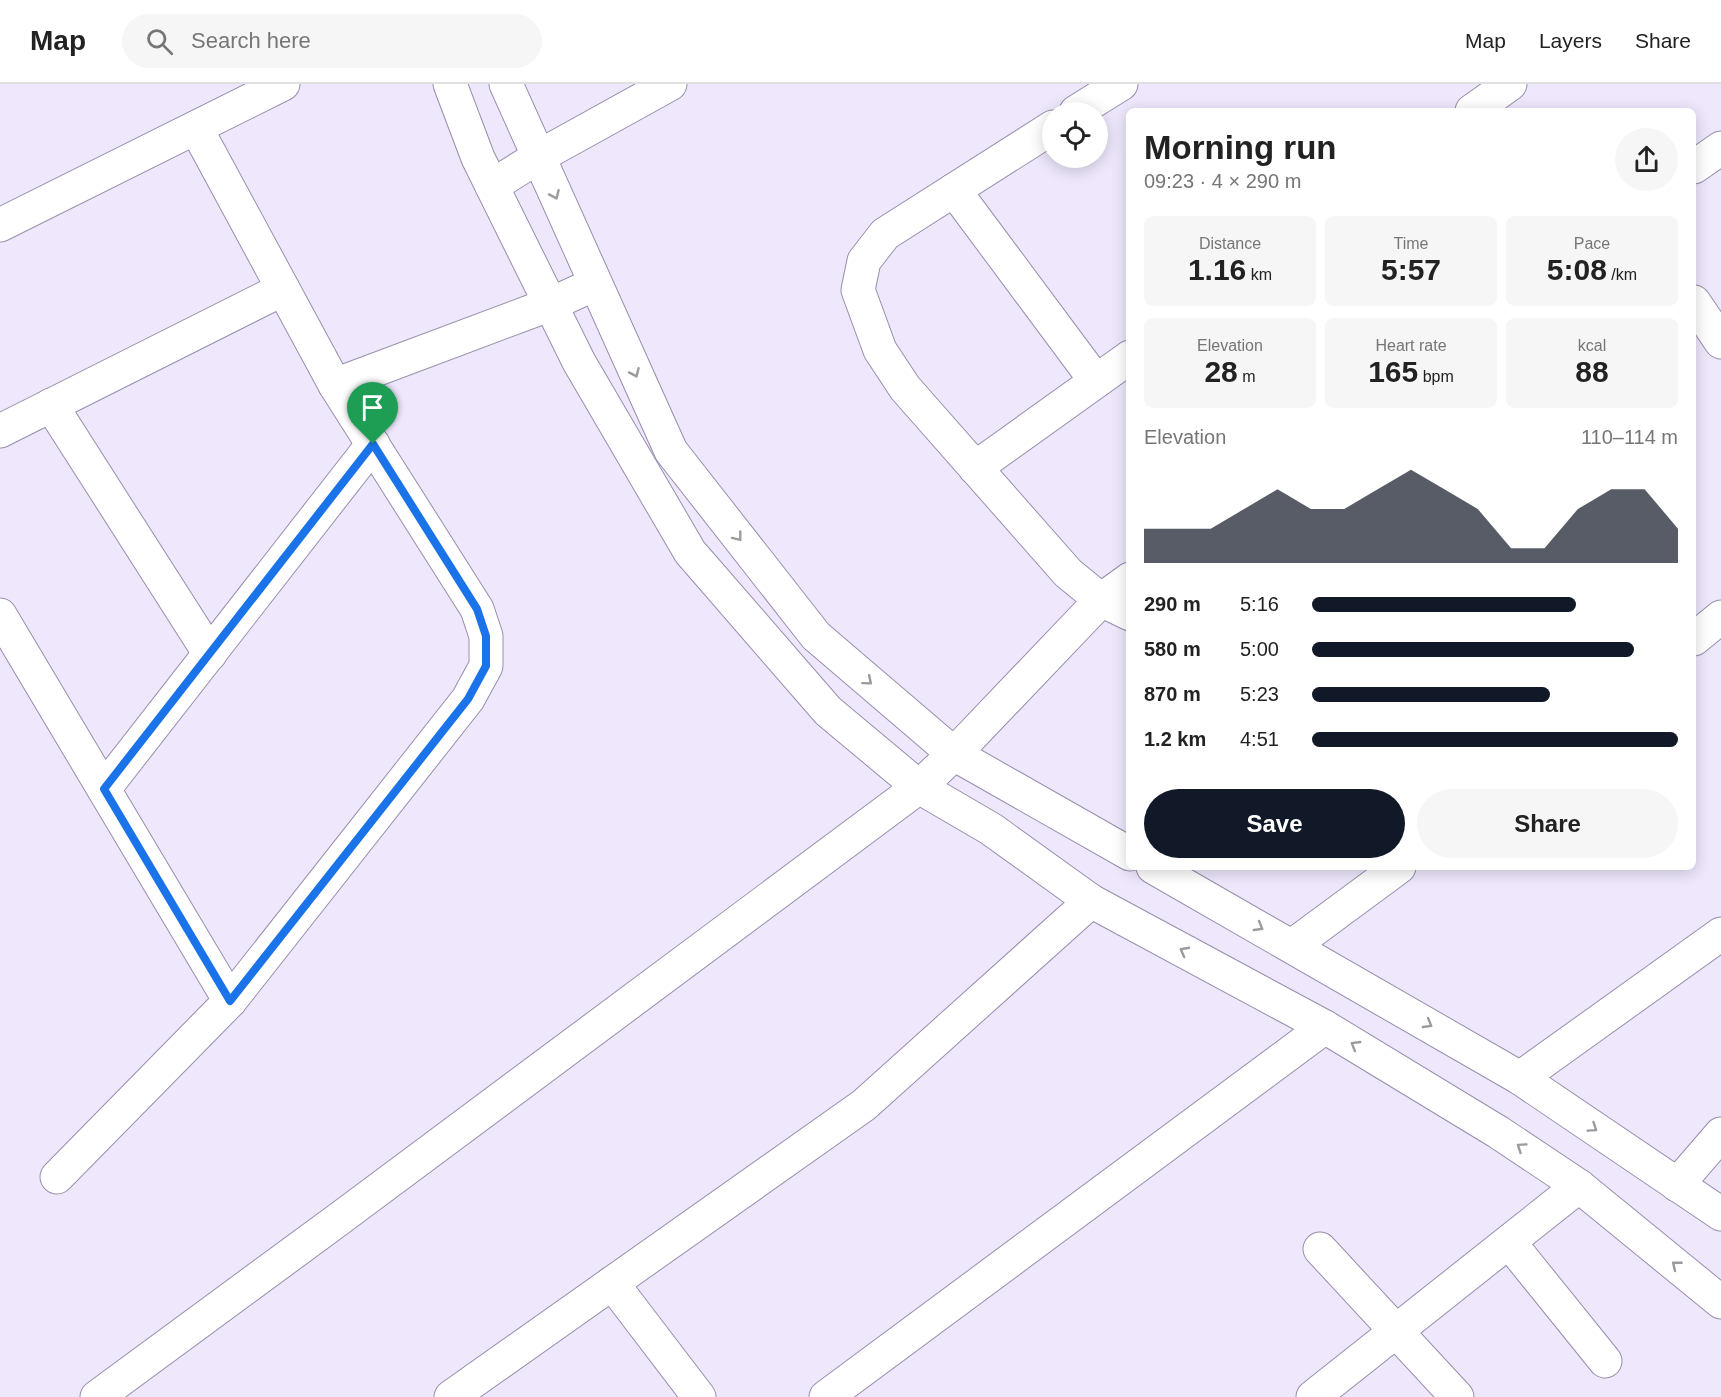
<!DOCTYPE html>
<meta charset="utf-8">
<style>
:root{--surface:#fff;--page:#f6f6f6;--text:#222;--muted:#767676;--line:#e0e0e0;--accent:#111827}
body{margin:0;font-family:Arial,sans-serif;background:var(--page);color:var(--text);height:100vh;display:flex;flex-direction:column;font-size:22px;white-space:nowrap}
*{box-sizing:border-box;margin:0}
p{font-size:20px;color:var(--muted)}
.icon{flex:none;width:33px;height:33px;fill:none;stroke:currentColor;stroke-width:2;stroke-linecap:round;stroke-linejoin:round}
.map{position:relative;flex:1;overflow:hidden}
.drawer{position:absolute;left:1126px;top:24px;width:570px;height:762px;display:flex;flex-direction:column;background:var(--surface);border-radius:9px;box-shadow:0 3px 15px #0003}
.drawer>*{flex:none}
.tools{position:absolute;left:1042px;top:18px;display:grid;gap:12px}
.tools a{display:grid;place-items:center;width:66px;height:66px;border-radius:50%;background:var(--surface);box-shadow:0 3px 15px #0003;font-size:30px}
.pin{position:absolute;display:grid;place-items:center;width:51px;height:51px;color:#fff;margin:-62px -26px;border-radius:50% 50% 50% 0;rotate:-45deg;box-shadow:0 0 6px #0007}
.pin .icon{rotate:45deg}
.round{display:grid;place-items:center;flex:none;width:63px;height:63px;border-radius:32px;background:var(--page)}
.overview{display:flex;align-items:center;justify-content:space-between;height:102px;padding:0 18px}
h1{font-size:33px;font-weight:700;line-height:45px}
.figures{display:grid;grid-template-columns:repeat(3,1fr);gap:9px;height:102px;padding:6px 18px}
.figures div{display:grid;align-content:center;border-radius:9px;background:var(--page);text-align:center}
.figures b{font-size:30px;font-weight:700}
.figures small{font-size:16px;font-weight:400}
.figures p{font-size:16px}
.chart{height:168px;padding:12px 18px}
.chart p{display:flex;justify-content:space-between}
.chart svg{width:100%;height:108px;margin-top:6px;fill:var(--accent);opacity:.7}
.button{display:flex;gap:12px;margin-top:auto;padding:12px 18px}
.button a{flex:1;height:69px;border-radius:36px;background:var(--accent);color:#fff;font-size:24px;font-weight:700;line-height:69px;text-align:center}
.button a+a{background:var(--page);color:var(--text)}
ul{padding:0 18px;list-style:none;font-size:20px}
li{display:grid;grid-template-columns:96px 72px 1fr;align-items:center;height:45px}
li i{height:15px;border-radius:8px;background:var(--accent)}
header{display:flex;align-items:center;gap:36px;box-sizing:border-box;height:84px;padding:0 30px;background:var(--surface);border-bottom:2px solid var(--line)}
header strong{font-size:28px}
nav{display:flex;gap:33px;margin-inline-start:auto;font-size:21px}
.search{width:420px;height:54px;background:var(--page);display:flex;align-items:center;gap:15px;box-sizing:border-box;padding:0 21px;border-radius:33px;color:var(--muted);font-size:22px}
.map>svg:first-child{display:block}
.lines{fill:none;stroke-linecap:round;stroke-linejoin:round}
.minor-casing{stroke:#988dad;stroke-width:35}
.minor{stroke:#fff;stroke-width:33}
.oneway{stroke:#9c9aa0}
.route-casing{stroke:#fff;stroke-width:12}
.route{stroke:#1a73e8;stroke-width:8}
</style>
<header>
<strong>Map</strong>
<div class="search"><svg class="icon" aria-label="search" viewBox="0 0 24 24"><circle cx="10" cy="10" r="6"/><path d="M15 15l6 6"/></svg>Search here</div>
<nav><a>Map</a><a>Layers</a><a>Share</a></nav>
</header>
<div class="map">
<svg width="1721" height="1313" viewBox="0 0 1721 1313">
<rect width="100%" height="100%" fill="#efe8fd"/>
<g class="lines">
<g class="minor-casing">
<g id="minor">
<polyline points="450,0 478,74 579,278 690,468 828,627 919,703 991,745 1091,817 1325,943 1498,1048 1579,1102 1721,1218"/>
<polyline points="506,0 671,367 816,552 954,670 1130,770"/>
<polyline points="1472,27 1510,0"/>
<polyline points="1076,28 1121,0"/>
<polyline points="1053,43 885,150 864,177 858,206 880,266 905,304 1068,489 1101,516 1130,530"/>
<polyline points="1694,83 1721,64"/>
<polyline points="492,102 538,73 670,0"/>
<polyline points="954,106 1096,297"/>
<polyline points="0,141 283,0"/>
<polyline points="1694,218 1721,258"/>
<polyline points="335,301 551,220 595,200"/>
<polyline points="51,321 210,570"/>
<polyline points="0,347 283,205"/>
<polyline points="975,384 1130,273"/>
<polyline points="0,531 230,917"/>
<polyline points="1694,555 1721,533"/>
<polyline points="104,705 373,360"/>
<polyline points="1153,783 1520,994 1721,1130"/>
<polyline points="1292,862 1399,783"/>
<polyline points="1520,994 1721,850"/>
<polyline points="57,1093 230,917 468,615 486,582 486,552 477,525 335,301 196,44"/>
<polyline points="1677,1101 1721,1050"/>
<polyline points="1509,1158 1605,1277"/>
<polyline points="1320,1165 1457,1313"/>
<polyline points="612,1199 699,1313"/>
<polyline points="97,1313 339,1135 919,703 954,670 1101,516 1130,495"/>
<polyline points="451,1313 864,1021 1091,817"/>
<polyline points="826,1313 1325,943"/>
<polyline points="1313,1313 1579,1102"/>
</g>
</g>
<use href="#minor" class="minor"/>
</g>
<defs><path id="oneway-chevron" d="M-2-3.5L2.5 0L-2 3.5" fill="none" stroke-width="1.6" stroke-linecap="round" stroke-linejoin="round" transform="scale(1.5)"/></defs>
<g class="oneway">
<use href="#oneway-chevron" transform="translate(555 111) rotate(66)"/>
<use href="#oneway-chevron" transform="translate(635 289) rotate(66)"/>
<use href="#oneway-chevron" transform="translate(738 453) rotate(52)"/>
<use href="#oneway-chevron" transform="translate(868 597) rotate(40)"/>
<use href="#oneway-chevron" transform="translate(1259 843) rotate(30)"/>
<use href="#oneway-chevron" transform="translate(1184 867) rotate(-152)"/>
<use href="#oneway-chevron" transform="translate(1428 940) rotate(30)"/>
<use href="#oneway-chevron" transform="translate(1355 961) rotate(-149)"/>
<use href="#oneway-chevron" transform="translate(1593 1044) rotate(34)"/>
<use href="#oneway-chevron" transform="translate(1521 1063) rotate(-146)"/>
<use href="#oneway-chevron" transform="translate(1676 1181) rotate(-141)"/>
</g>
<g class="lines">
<g class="route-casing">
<polygon id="route" points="373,360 477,525 486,552 486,582 468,615 230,917 104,705"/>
</g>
<use href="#route" class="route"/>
</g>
</svg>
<div class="tools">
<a><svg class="icon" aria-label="locate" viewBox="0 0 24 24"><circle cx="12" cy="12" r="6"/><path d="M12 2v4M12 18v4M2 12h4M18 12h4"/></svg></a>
</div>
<div class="pin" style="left:373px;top:360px;background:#1e9e55"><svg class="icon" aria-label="arrive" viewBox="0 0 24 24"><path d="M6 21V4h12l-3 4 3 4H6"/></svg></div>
<section class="drawer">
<div class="overview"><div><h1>Morning run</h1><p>09:23 · 4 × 290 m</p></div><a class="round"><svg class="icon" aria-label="share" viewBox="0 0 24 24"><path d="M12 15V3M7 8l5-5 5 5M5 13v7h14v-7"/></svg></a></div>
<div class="figures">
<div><p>Distance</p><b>1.16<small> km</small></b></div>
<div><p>Time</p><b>5:57</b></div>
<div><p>Pace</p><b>5:08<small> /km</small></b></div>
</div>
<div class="figures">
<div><p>Elevation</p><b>28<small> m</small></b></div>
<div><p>Heart rate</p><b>165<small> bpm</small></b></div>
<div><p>kcal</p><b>88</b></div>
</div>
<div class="chart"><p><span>Elevation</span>110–114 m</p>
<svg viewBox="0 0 160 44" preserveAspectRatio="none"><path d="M0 44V30L10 30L20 30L30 22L40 14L50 22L60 22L70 14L80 6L90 14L100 22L110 38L120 38L130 22L140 14L150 14L160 30V44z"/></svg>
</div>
<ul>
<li><b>290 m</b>5:16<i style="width:72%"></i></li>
<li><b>580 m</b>5:00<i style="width:88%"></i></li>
<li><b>870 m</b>5:23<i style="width:65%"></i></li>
<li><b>1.2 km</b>4:51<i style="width:100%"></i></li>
</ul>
<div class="button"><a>Save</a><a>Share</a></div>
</section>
</div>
